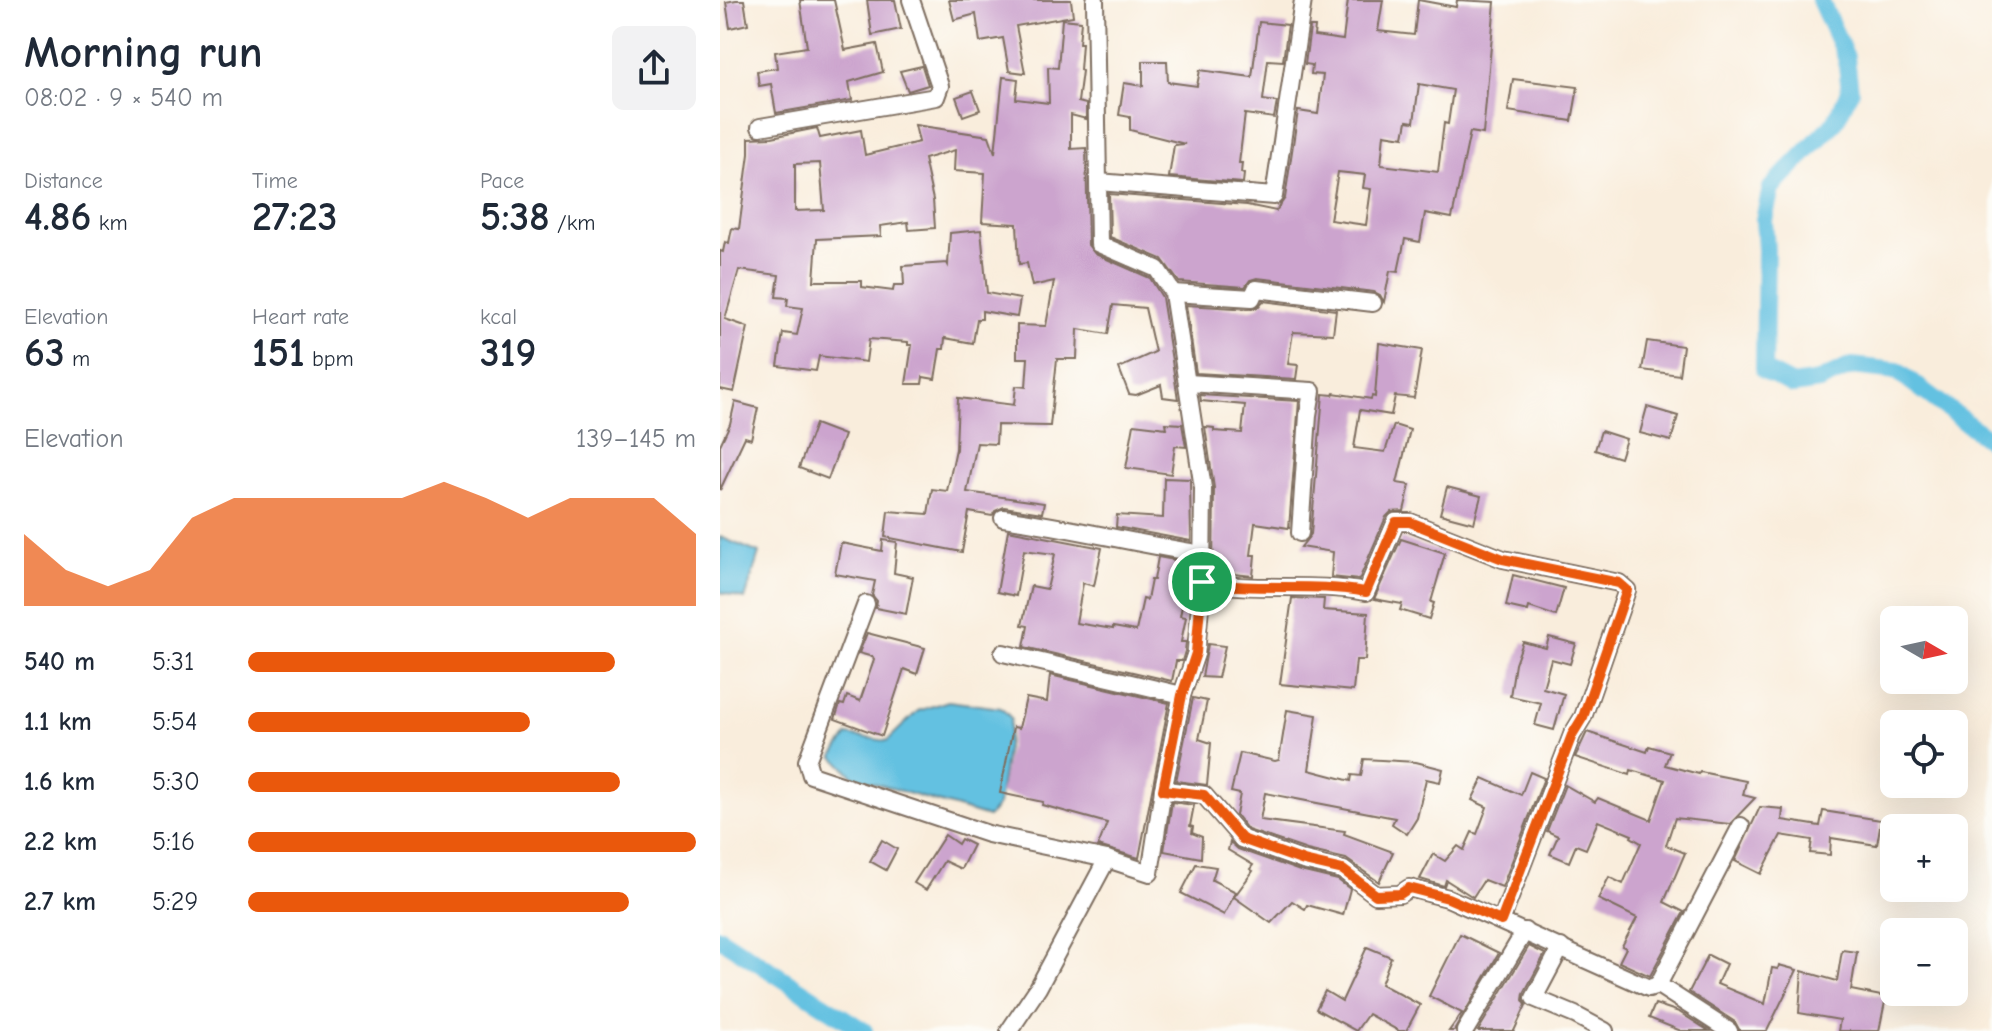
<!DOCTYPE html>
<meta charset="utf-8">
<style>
:root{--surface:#fff;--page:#f2f2f3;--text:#1f2937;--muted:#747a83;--accent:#ea580c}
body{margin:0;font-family:"Comic Neue",sans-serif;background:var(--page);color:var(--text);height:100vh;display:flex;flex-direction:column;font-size:30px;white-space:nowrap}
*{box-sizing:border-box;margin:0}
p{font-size:26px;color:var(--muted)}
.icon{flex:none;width:44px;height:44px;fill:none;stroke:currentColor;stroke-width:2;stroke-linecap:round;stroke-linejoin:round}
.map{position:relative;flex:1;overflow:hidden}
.side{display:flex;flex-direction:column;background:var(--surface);width:720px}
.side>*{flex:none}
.needle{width:52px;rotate:99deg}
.fabs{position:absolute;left:1160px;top:606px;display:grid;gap:16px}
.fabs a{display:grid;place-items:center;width:88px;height:88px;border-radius:12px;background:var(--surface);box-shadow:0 8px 32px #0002;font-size:40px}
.pin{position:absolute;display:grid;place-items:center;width:68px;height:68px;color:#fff;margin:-34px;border:4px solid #fff;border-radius:50%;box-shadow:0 2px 8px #0007}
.round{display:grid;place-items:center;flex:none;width:84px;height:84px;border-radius:12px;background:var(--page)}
.headline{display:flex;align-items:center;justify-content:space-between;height:136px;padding:0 24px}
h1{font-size:44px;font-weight:700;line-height:60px}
.stats{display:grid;grid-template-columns:repeat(3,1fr);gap:12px;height:136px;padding:8px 24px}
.stats div{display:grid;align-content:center}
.stats b{font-size:40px;font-weight:700}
.stats small{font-size:22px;font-weight:400}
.stats p{font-size:22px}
.chart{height:224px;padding:16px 24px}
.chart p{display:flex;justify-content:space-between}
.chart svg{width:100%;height:144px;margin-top:8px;fill:var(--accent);opacity:.7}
ul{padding:0 24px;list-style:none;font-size:26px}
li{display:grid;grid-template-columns:128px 96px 1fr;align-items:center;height:60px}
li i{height:20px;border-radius:10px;background:var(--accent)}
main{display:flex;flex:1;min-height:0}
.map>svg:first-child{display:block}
.water{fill:#63c1e1;stroke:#4f7680;stroke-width:2}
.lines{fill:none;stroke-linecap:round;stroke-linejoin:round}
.canal{stroke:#63c1e1;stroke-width:18}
.building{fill:#cca4ce;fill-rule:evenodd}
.street-casing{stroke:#7e6e60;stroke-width:20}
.street{stroke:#fff;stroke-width:16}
.route-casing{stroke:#fff;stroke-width:16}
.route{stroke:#ea580c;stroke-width:10}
</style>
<main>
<section class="side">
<div class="headline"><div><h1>Morning run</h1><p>08:02 · 9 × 540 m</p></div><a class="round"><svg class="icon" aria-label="share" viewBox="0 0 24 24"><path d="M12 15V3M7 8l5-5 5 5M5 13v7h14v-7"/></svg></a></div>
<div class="stats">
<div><p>Distance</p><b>4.86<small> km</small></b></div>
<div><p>Time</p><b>27:23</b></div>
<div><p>Pace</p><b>5:38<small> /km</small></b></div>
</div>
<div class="stats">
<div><p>Elevation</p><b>63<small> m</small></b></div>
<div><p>Heart rate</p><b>151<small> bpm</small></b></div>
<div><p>kcal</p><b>319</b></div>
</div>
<div class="chart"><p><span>Elevation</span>139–145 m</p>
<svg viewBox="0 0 160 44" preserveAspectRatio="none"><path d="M0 44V22L10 33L20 38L30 33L40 17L50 11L60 11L70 11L80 11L90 11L100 6L110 11L120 17L130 11L140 11L150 11L160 22V44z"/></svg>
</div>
<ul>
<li><b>540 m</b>5:31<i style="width:82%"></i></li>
<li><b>1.1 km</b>5:54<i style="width:63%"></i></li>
<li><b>1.6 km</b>5:30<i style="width:83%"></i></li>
<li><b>2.2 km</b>5:16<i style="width:100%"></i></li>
<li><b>2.7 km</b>5:29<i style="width:85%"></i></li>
</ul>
</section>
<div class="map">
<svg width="1272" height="1031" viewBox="0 0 1272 1031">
<rect width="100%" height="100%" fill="#fdfcf7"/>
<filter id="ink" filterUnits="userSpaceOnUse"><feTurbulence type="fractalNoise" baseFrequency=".0125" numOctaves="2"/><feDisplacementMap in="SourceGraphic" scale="16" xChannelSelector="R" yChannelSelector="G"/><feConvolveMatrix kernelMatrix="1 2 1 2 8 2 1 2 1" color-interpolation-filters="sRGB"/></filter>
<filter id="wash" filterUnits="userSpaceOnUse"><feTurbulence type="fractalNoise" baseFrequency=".006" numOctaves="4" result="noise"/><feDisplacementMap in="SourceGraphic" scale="32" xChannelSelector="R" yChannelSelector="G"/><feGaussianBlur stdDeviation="1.8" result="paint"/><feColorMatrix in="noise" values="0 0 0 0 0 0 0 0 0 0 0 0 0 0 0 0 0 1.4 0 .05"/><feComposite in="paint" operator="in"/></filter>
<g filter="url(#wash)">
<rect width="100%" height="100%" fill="#f9eddc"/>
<g class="water">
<polygon points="0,537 39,553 25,599 0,592"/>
<polygon points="228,701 281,708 291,718 278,805 268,817 134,777 113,756 128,735 167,741 198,711"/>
</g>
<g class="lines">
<g class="canal">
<polyline points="1100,0 1126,57 1130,91 1115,122 1051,188 1044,220 1046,250 1044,370 1073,385 1099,381 1132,366 1177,371 1272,442"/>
<polyline points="0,938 144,1031"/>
</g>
</g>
<g id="blocks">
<g class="building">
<polygon points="16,0 24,0 28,24 10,28 6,2"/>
<polygon points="80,0 114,0 125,50 157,44 163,72 129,82 132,100 56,113 51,84 39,86 37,71 57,68 55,52 87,47"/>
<polygon points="147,0 175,0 181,29 152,35"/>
<polygon points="229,0 351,0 353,16 296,26 305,73 289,71 283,38 260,42 256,14 234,20"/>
<path d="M628 0H663L658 31 694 35 698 0 736 7 737 0 775 2 763 134 750 132 732 218 705 213 700 242 685 239 678 272 670 271 664 302 660 295 654 292 537 278 530 280 525 287 459 282 442 259 390 237 389 194 527 205 556 211 565 198 578 111 598 114 603 75 591 74 592 65 585 64 590 27H595L594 36 623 40ZM699 84 733 90 728 124 724 123 718 172 661 165 664 134 684 137 687 121 694 122ZM618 172 645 175 643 188 651 189 646 225 610 220Z"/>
<path d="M342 19 361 21 359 43H362L360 70 362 71 358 102 366 104V119L351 115V149L366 148 368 245 375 254 430 278 442 297 458 399 443 397 441 385 416 395 409 394 399 368 435 352 425 308 393 305 388 334 358 329 357 359H337L330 426 277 425 276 444 257 443 247 492 324 503 322 513 284 507 275 511 272 516 249 512 242 552 165 537 168 511 208 514 212 489 227 491 236 449 238 398 294 405 296 386 306 387 308 358H297V325L326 326 334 281 312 286 307 263 299 264 297 224 262 222 265 173 234 171 235 150 204 159 213 200 215 228 189 230 188 222 160 226 161 236 97 239 94 281H142V287L173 291 174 285H184L183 266 227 263 228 265 230 233 261 230 267 293 300 299 297 317 262 311V319H257L253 343 225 338 224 349H220L215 379 203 377 202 384H186L192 345H188V342L149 339 146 362 99 356 96 371 58 366 63 333 77 335 83 308 67 306 68 298 56 297 59 275 19 270 5 319 28 327 14 392 0 389V251L3 252 5 242 9 243 12 228 19 229 29 154V138L52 137 97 128 100 138 141 130 145 155 199 142 195 125 269 136 275 153 283 77 298 79 296 99 329 103 328 67 338 68ZM100 163 104 210 75 211V164Z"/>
<polygon points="539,22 568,25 563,61 548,60 543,100 557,102 554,118 525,114 519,163 522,163 521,173 524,174 523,183 449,177 454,145 465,144 410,130 410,117 399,115 404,83 423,86 423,61 447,61 448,82 477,86 480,70 532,77"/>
<polygon points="202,66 208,85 188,91 180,71"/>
<polygon points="793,79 858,87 852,121 788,111"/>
<polygon points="253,91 260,110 243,116 236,97"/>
<polygon points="543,301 616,310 613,334 573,332 568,364 578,365 576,379 476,373 466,305 531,309 538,307"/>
<polygon points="927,341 963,346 959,375 922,370"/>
<polygon points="659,343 702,350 694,398 675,396 671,415 640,410 634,448 665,452 674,425 690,430 677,483 690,485 684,511 671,512 666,517 639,580 611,577 613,552 581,547 591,534 603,394 613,395 614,393 651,399 652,396 655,397"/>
<polygon points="480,395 579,401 569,528 535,523 531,555 535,555 533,576 493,572 494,488 485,427 494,428 494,431 522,433 525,405 481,401"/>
<polygon points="15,402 38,408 31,439 25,437 0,490 0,445 10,424"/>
<polygon points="927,407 958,416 951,441 920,433"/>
<polygon points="446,423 462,424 466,447 455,446 451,474 406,468 414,424 447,428"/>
<polygon points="95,424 124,435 108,479 79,468"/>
<polygon points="881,431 906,439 900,458 875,450"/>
<polygon points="444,478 470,479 471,541 396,527 397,515 443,518"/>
<polygon points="727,487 761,496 754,523 720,514"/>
<polygon points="288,530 382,548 374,586 363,583 356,623 393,629 393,627 416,631 423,599 427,600 431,580 434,580 438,557 471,563 460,616 466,617 461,642 466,642 465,651 462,661 456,661 452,681 304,647 308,626 302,625 311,586 327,589 335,554 304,550 296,596 277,592"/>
<polygon points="681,539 725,553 711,602 714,603 709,619 680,610 682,604 654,599"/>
<polygon points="163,540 177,542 174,573 193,577 186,614 156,608 157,601 152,595 155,581 115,574 121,543 162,551"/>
<polygon points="793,575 844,588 836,616 809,607 808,611 786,606"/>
<polygon points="572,598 604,599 603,610 648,613 645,660 636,660 633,691 560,684"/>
<polygon points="147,633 205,648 197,674 184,669 162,736 115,719 120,704 124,705 127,696 140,701 154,660 153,657 139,653"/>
<polygon points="829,637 856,644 850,664 831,659 823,688 844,694 834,730 815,725 821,703 790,696 795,664 803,642 826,648"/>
<polygon points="488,644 505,646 498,678 482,677"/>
<polygon points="330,675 449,703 419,858 378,846 387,823 322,805 323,802 280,793 293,727 299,728 306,698 327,702"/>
<polygon points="473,698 487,701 479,739 491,743 487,785 456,781"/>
<polygon points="567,710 597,715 589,770 631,781 632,775 641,776 644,759 696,762 723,769 720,782 706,779 697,818 687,834 672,824 675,818 545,793 540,820 625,831 624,834 673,852 659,882 626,859 587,850 528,830 516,815 520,794 511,792 520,753 555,761 559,760"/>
<polygon points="867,732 927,752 929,746 950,752 945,765 979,774 980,772 1026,781 1023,795 1035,798 1010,824 955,818 946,845 965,853 944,902 964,912 930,976 899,962 906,948 902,946 917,918 878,899 889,877 903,884 921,843 911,837 912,835 878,821 866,849 856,845 849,862 830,854 838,836 827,831 845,785 875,802 878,798 931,820 945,780 911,770 910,775 855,757"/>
<polygon points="810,772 824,778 782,887 764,880 753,897 726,880 724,886 700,879 713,854 725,861 738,846 744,850 752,832 757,834 767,807 752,800 763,778 801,795"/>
<polygon points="452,802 474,805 470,826 473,827 472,833 482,837 481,858 444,851"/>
<polygon points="1040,807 1063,809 1062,820 1100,826 1103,811 1161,820 1157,845 1111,838 1110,855 1090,853 1092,840 1061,835 1041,874 1015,861"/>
<polygon points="225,835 238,844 241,839 253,845 241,869 224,861 206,890 194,883"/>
<polygon points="162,840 177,849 166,870 150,861"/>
<polygon points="510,842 518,849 580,871 618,880 630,889 623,915 587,905 585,909 572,901 551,923 514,897 533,871 530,869 533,865 508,850"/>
<polygon points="476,864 496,867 492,880 516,892 504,915 461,893"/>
<polygon points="740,934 779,953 734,1031 729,1031 742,1013 709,996"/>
<polygon points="809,946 825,954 804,993 803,1000 806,1005 794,1031 758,1031"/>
<polygon points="647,947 671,957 661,984 700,1005 686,1031 679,1031 648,1014 636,1031 596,1009 605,991 622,1001"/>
<polygon points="1122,950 1137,952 1131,990 1166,997 1159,1031 1118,1031 1120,1020 1079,1013 1082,971 1117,981"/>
<polygon points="988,955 1006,964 997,984 1045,1004 1052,968 1058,969 1059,965 1077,970 1047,1031 1020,1031 1015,1022 969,992"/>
<polygon points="935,1004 959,1012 989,1031 961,1031 929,1018"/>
</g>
</g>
</g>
<g filter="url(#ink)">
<use href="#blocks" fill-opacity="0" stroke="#7e6e60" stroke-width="2"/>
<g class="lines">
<g class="street-casing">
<g id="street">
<polyline points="40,127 216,97 220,86 191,0"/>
<polyline points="378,182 554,196 583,0"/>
<polyline points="453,293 532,298 536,289 653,303"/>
<polyline points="468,383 592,391 588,415 580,533"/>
<path d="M283 518C350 527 416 544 483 554"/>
<path d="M482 582C537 592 591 582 646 592L676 522H690L783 559 899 583 907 590 863 717 852 735 781 921"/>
<polyline points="146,604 87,761 91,775 268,834 387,859 430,873 443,790 462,695 476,653 482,582 483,488 453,293 437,269 379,244 375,0"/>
<polyline points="283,653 462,695"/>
<polyline points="443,790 484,795 522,839 584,861 623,870 656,895 680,894 689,888 728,898 929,988 938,985 1009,1031"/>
<polyline points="841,947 814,998 855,1015 885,1031"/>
<polyline points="938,985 1021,826"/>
<polyline points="289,1031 318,988 387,859"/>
<polyline points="745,1031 805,931"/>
</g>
</g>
<use href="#street" class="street"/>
</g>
</g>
<g class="lines" filter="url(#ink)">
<g class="route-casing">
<path id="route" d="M676 522H690L783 559 899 583 907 590 863 717 852 735 781 921 728 898 689 888 680 894 656 895 623 870 584 861 522 839 484 795 443 790 462 695 476 653 482 582C537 592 591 582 646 592Z"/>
</g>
<use href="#route" class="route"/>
</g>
</svg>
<div class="fabs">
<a><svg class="needle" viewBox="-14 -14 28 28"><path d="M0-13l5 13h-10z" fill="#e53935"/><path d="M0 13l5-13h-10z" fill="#747a83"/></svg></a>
<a><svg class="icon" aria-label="locate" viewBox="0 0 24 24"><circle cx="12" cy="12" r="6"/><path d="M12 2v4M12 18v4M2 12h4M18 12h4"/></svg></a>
<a>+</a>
<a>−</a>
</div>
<div class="pin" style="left:482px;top:582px;background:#1e9e55"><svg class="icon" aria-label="arrive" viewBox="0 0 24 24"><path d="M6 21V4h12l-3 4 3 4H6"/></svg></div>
</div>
</main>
